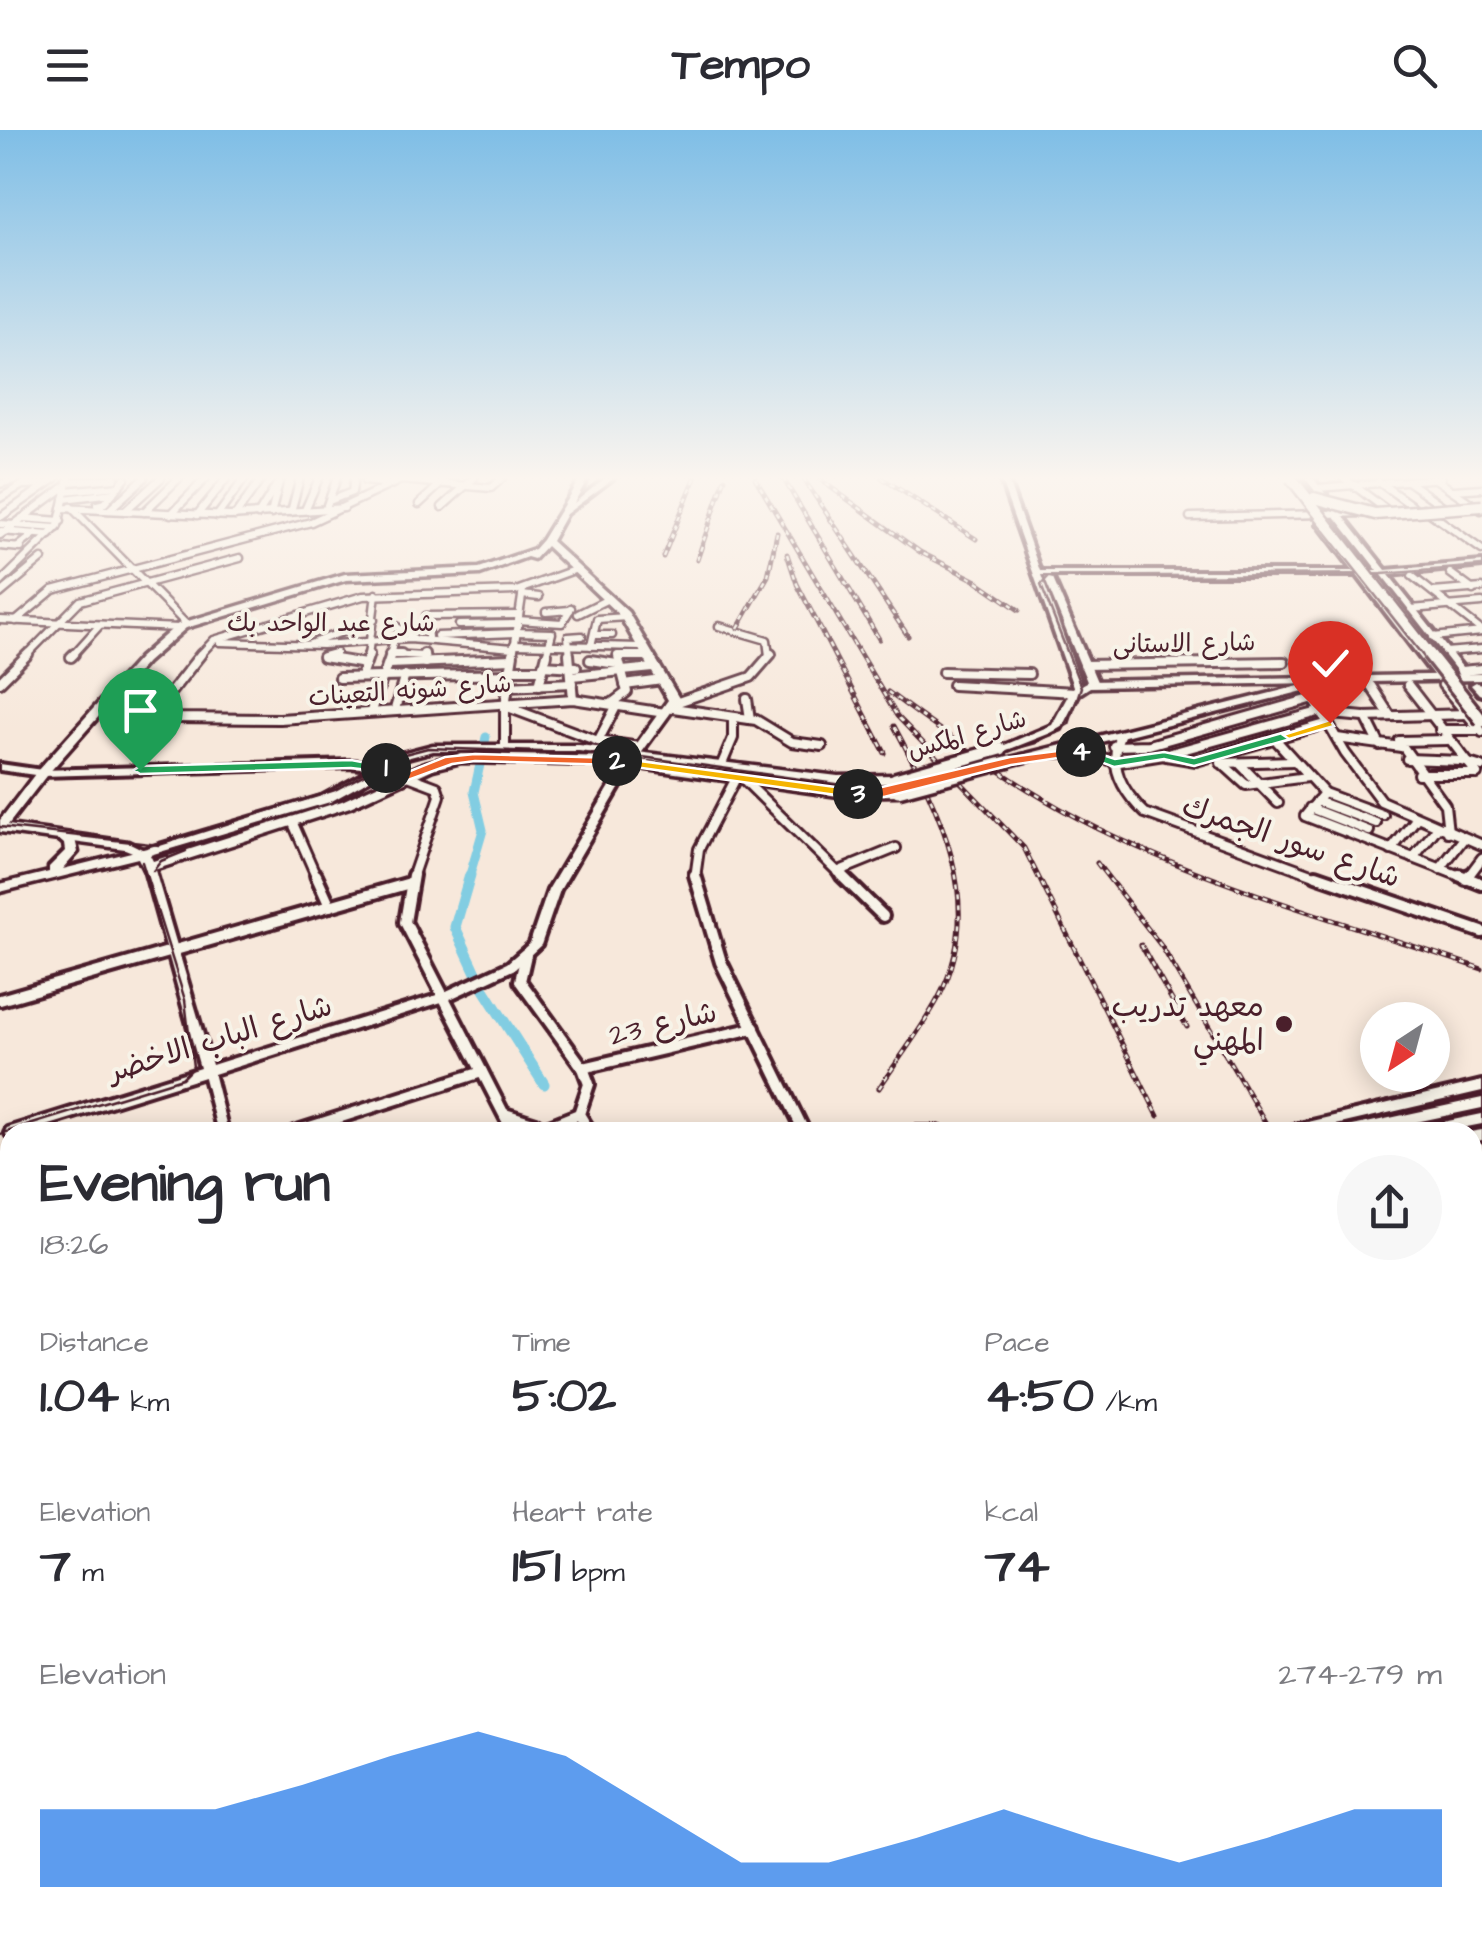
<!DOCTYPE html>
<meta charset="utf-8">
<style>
:root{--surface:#fff;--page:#f7f7f7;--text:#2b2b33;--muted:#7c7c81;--accent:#1a73e8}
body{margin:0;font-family:"Architects Daughter","Playpen Sans Arabic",sans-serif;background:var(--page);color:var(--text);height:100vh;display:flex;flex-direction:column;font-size:38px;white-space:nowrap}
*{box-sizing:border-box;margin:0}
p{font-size:32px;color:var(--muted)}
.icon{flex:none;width:55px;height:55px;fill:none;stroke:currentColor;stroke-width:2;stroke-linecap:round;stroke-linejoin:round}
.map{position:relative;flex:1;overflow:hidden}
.panel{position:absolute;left:0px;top:992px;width:1482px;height:812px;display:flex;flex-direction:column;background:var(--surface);border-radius:30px 30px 0 0;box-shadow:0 5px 25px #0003}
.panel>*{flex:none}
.needle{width:65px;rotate:216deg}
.controls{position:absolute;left:1360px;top:872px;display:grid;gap:20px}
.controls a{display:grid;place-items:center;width:90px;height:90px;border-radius:50%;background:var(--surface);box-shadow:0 5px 25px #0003;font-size:50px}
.pin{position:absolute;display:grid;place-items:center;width:85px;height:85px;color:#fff;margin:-102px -42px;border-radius:50% 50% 50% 0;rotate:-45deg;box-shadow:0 0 10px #0007}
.pin .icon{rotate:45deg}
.km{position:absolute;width:50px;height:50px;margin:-25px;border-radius:50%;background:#222;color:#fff;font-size:28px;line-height:50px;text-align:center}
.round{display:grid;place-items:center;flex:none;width:105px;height:105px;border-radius:52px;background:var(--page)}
.head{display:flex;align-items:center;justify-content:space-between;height:170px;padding:0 40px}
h1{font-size:55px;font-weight:700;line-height:75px}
.stats{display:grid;grid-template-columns:repeat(3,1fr);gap:15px;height:170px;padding:10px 40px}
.stats div{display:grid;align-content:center}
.stats b{font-size:50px;font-weight:700}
.stats small{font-size:28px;font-weight:400}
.stats p{font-size:28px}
.chart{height:280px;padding:20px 40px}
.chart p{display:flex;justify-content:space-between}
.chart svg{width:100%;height:180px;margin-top:10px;fill:var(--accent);opacity:.7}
header{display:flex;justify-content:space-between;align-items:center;height:130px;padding:0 40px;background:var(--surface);font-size:45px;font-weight:700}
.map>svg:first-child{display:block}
.water{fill:#82cde2;stroke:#6c8799;stroke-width:2.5}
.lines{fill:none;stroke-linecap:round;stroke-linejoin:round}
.canal-far1{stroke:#82cde2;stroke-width:9}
.canal{stroke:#82cde2;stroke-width:11}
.minor-far4-casing{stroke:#4a1f2b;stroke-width:11}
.minor-far3-casing{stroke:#4a1f2b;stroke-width:14}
.minor-far2-casing{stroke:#4a1f2b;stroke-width:18}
.minor-far1-casing{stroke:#4a1f2b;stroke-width:20}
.minor-casing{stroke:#4a1f2b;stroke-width:22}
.tertiary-casing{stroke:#4a1f2b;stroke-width:8}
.secondary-casing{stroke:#4a1f2b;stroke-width:7}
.primary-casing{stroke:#4a1f2b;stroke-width:7}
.minor-far4{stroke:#f7f3e8;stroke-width:6}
.minor-far3{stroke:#f7f3e8;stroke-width:8}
.minor-far2{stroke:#f7f3e8;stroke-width:10}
.minor-far1{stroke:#f7f3e8;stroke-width:12}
.minor{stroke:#f7f3e8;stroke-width:15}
.tertiary{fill:#f7f3e8;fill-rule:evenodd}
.secondary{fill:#f7f3e8;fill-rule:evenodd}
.primary{fill:#f7f3e8;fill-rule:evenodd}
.tram{stroke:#4a1f2b;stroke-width:2.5}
.rail-far1-casing{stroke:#4a1f2b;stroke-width:5}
.rail-casing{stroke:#4a1f2b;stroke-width:8}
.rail-far1{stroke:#f7f3e8;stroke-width:2.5;stroke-dasharray:5;stroke-linecap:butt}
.rail{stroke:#f7f3e8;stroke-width:4;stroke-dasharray:11;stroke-linecap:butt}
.primary-bridge-far1-casing{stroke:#4a1f2b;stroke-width:15;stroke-linecap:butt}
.primary-bridge-casing{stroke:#4a1f2b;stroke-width:18;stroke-linecap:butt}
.primary-bridge-far1{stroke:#f7f3e8;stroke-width:10}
.primary-bridge{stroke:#f7f3e8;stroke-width:11}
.split-1{fill:#22a559;stroke:#fff;stroke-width:2.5}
.split-2{fill:#f0652b;stroke:#fff;stroke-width:2.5}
.split-3{fill:#f5b400;stroke:#fff;stroke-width:2.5}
.split-4{fill:#f0652b;stroke:#fff;stroke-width:2.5}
.split-5{fill:#22a559;stroke:#fff;stroke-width:2.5}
.split-6{fill:#f5b400;stroke:#fff;stroke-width:2.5}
.poi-dot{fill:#4a1f2b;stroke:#f7f3e8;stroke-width:4}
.labels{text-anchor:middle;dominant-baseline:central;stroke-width:8;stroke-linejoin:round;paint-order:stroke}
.far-street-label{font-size:25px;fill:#4a1f2b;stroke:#f7f3e8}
.street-label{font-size:30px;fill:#4a1f2b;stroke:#f7f3e8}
.poi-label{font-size:30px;fill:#4a1f2b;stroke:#f7f3e8;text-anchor:end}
</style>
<header><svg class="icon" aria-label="menu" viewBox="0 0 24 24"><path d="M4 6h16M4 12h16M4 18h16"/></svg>Tempo<svg class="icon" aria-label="search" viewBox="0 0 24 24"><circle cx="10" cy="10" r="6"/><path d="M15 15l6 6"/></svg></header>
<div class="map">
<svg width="1482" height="1803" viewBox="0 0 1482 1803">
<rect width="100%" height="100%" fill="#f7e8db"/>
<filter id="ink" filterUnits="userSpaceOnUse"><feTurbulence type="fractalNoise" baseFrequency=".01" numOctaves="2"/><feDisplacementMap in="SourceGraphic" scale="20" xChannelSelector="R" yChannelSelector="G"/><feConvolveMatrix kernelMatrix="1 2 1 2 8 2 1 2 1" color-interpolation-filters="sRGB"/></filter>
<g filter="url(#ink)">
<polygon class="water" points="734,1795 1298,1795 1296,1803 735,1803"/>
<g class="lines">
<polyline class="canal-far1" points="469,748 483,700 474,662 486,607"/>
<polyline class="canal" points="470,745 455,797 483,858 544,954"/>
<g class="minor-far4-casing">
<g id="minor-far4">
<polyline points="1344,348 1388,381"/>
<polyline points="1434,348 1481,380"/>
<polyline points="402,350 491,358 502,348"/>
<polyline points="365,351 392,354"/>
<polyline points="1407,351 1443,376"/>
<polyline points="68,352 115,348"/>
<polyline points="1379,352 1415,378"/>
<polyline points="0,354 20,348"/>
<polyline points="23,355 47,354"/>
<polyline points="1317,358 1441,348"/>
<polyline points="1453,360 1482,358"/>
<polyline points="65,361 119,356"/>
<polyline points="0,368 26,353"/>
<polyline points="64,369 113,363"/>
<polyline points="329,371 352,362 354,348"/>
<polyline points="419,374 444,351"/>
<polyline points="97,375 105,373 125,348"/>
<polyline points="327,375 337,348"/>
<polyline points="71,377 186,494"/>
<polyline points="442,377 474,348"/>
<polyline points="62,378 230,386 344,378"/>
<polyline points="1423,378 1482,420"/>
<polyline points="109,380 144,348"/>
<polyline points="305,380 319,348"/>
<polyline points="125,381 161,348"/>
<polyline points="144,382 179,348"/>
<polyline points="291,382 300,348"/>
<polyline points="171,384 206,348"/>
<polyline points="271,384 280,348"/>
<polyline points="197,385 227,348"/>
<polyline points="258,385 276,356"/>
<polyline points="2,386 56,348"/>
<polyline points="217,386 245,348"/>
<polyline points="235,386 262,348"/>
<polyline points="1190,387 1366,383"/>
<polyline points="22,388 61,391"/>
<polyline points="0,394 57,398"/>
<polyline points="1,401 50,405"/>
<polyline points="0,405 67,355"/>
<polyline points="0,416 21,418"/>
<polyline points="18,417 36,403"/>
<polyline points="1450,443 1473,460"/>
<polyline points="1412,446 1482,501"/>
<polyline points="0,453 58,396 69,348"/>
<polyline points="1433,462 1482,458"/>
<polyline points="0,464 42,429"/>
<polyline points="522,465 539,467"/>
<polyline points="1411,479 1482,473"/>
<polyline points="546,482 570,480"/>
<polyline points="578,484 608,469"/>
<polyline points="0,490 179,498"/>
<polyline points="518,490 562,493 571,478"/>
<polyline points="16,491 53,460 311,392 405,348"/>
<polyline points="390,492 415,509"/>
<polyline points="459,495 518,494"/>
<polyline points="719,496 767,510 769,526"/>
<polyline points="516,502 552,503 546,526"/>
<polyline points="594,505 612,505"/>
<polyline points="437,506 516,503"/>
<polyline points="428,507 426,486 519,485"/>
<polyline points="1433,507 1482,502"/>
<polyline points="220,512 322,515 410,509 513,518"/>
<polyline points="310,514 374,490"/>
<polyline points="514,514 641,517"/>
<polyline points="591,516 597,489 627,487"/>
<polyline points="1445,522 1482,519"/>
<polyline points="390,524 424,526"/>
<polyline points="26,526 80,471 240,428"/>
<polyline points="72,526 100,495"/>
<polyline points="199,526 214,510 363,466 516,461 574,440"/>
<polyline points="326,526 336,523"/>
<polyline points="368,526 376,464"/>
<polyline points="390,526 394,509"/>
<polyline points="513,526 523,460"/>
<polyline points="570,526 568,507 582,506"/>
<polyline points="618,526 646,526"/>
</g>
</g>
<g class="minor-far3-casing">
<g id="minor-far3">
<polyline points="201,524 156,581 173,588 280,589 573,569 665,583"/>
<polyline points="334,524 323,527 365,534"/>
<polyline points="390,524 401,524"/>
<polyline points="424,524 425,533"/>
<polyline points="513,524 505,576 598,611 640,617"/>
<polyline points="569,524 573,569"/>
<polyline points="71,527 74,524"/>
<polyline points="590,530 617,534"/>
<polyline points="388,534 511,529"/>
<polyline points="543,535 576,537"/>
<polyline points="1084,535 1284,532"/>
<polyline points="510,539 541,539"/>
<polyline points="1461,541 1482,539"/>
<polyline points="943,542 1029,544"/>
<polyline points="572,546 653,538"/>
<polyline points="361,547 369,524"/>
<polyline points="339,548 509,544"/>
<polyline points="0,552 28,524"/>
<polyline points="539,555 547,524"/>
<polyline points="625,555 662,550"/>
<polyline points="953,555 1075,562"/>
<polyline points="1408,555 1477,644"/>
<polyline points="1443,555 1482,602"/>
<polyline points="507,556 572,553"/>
<polyline points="1371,556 1389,584"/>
<polyline points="1307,557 1345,623 1381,671 1482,715"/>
<polyline points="747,569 750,589"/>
<polyline points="675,573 751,547 771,524"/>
<polyline points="611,574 627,562 618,526 646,526"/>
<polyline points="505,576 505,617"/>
<polyline points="673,578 756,590 792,612 822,616"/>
<polyline points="395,579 405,545"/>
<polyline points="371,581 391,524"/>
<polyline points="1323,583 1364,587 1467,584"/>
<polyline points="1366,587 1380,615"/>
<polyline points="1440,600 1480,600"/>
<path d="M1120 605C1107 636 1123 662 1145 683L1323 748"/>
<polyline points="1337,608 1401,617"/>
<polyline points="1275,609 1324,663 1383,685"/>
<polyline points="1447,610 1399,611 1445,675 1448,702"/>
<polyline points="598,611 617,575"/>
<polyline points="1114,616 1149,615 1314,568"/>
<polyline points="1052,623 1083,622 1113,631"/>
<polyline points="1166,626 1196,631 1329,593"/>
<polyline points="1407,629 1462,631 1482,637"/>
<polyline points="1114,633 1164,625 1322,581"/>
<polyline points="1221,633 1294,631"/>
<polyline points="1239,633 1278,673"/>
<polyline points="722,634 733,608 733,588"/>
<polyline points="1224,635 1246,655 1307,647"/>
<polyline points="1418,644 1476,644"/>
<polyline points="408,646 437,657 440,666 412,748"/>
<polyline points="743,649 844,748"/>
<polyline points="1324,663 1305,686 1465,748"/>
<polyline points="1317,671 1376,693"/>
<polyline points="1310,678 1369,701"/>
<polyline points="292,691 317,748"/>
<polyline points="1391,720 1416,689"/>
<polyline points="1413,728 1437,698"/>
<polyline points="1440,739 1464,708"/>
<polyline points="837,742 896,718"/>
<polyline points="695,748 699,719 736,648"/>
<polyline points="1467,748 1482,728"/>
</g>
</g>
<g class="minor-far2-casing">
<g id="minor-far2">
<polyline points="316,745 330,776"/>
<polyline points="413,745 405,792 513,1002"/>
<polyline points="695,745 721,832 802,997"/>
<polyline points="841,745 883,786"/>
<polyline points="1316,745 1482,802"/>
<polyline points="1459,745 1482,754"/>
<polyline points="1466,749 1469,745"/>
<polyline points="526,825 520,851 583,938 589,954 579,984 590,1002"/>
<polyline points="0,870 410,753"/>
<polyline points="583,938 754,898"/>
<polyline points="208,943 223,1002"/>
<polyline points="505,984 536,994 544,1002"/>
<polyline points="542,999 579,984"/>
<polyline points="294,1002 482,942"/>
</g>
</g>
<g class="minor-far1-casing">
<g id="minor-far1">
<polyline points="0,1094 10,1091"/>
<polyline points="0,1240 10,1346"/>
</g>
</g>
<g class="minor-casing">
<g id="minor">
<polyline points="0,1467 10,1459"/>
<polyline points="0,1510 10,1502"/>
<polyline points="706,1795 706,1803"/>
<polyline points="378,1803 379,1795"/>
</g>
</g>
<g class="tertiary-casing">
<g id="tertiary">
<polygon points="1000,348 1007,348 1040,441 1354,441 1318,394 1322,392 1325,392 1362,441 1378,441 1305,348 1313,348 1386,440 1482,432 1482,436 1389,445 1470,547 1463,549 1382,445 1365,445 1443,546 1443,550 1437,550 1357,445 1041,445 1083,560 1075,562"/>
<polygon points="1046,447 1053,449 1098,554 1096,556 1088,554 1045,449"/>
<polygon points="1476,552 1482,556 1482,565 1479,564 1471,555"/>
<polygon points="629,630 634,633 560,760 541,815 515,839 448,870 214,944 213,946 204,947 27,1002 10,1002 10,1006 7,1006 5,1002 7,998 200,938 144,737 145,735 149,734 154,737 212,935 440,864 507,833 530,813 548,760 624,633"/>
<polygon points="351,631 384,634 413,646 408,649 382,640 351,637 42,646 0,640 0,634 42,640"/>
<polygon points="1482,951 1482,961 1306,1002 1280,1002 1282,998 1287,997"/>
<polygon points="1482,968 1482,978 1369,1002 1341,1002 1343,998 1348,997"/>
<polygon points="1482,984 1482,994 1441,1002 1412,1002 1414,998 1419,997"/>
<polygon points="906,997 936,997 941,998 943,1002 900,1002 901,998"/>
<polygon points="1482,1000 1482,1010 1472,1012 1472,1002 1470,1002"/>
<polygon points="10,1601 10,1623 0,1629 0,1607"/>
<polygon points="10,1679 10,1700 0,1704 0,1683"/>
</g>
</g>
<g class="secondary-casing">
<polygon id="secondary" points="580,348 588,348 574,373 605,348 614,348 566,384 551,411 628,482 680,570 640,625 632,625 630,623 668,570 620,486 546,416 534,429 527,427 480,444 346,450 186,498 147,532 46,646 8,695 128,712 148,722 147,725 142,726 125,719 0,702 0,690 38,640 139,528 178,494 345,444 479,438 534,419 542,410"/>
</g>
<g class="primary-casing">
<g id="primary">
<polygon points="1482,544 1482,550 1090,557 1079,564 1061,599 1005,621 997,621 995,619 1052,595 1071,560 1088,551"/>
<polygon points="1307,554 1311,555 1311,559 1010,635 1004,631 1006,629"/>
<polygon points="433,615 579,615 838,646 895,645 901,649 895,653 838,654 579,621 433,621 410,627 330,672 150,725 153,731 342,671 425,633 461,624 618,627 838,658 898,657 904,661 898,665 838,666 618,635 461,632 433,639 350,677 154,740 144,740 138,728 0,762 0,754 49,742 49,737 65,721 64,714 56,707 58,704 66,704 75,709 78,722 63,739 147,718 322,666 402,623"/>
</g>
</g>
<use href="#minor-far4" class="minor-far4"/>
<use href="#minor-far3" class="minor-far3"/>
<use href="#minor-far2" class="minor-far2"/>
<use href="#minor-far1" class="minor-far1"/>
<use href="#minor" class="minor"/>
<use href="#tertiary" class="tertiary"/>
<use href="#secondary" class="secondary"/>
<use href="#primary" class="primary"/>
<g class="tram">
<polyline points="0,697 159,715 335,660 401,625 428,618 628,625 872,659 1036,613 1069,594 1081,557 1041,455 1048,447 1382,444 1482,436"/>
<polyline points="153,741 161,731 186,721"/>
<polyline points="0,1004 182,948 193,937 185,870 142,732"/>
</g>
<g class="rail-far1-casing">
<g id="rail-far1">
<polyline points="755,348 897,586 1024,718 1158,986"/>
<polyline points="783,348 879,509"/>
<polyline points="803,348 908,506"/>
<polyline points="818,348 920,422 977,451 1019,480"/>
<polyline points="882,348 976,409"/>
<polyline points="787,424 797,454 885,623"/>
<polyline points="663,427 695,348"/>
<polyline points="697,430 725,348"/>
<polyline points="738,498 768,446 777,403"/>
<path d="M888 562C957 613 1030 666 1107 703 1226 761 1358 796 1482 839"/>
<polyline points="1097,733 1162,817 1271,1002"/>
<polyline points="1141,815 1187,897"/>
<path d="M879 958C899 928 922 899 939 867 988 773 939 680 894 596"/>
<polyline points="1472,1180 1482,1185"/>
<polyline points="1472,1344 1482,1360"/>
</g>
</g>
<g class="rail-casing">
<g id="rail">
<polyline points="1472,1508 1482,1531"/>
<polyline points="1436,1803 1437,1795"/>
</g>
</g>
<use href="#rail-far1" class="rail-far1"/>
<use href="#rail" class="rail"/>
<g class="primary-bridge-far1-casing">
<g id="primary-bridge-far1">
<polyline points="1291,348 1431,526"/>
<polyline points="1314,368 1375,384 1482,376"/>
</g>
</g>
<g class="primary-bridge-casing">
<g id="primary-bridge">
<polyline points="1429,524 1482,591"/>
<polyline points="895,649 1001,619"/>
<polyline points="898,661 1010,631"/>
</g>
</g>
<use href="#primary-bridge-far1" class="primary-bridge-far1"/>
<use href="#primary-bridge" class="primary-bridge"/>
</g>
</g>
<linearGradient id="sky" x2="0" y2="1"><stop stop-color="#7fbee6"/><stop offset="0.58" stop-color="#fbf5ef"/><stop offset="1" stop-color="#fbf5ef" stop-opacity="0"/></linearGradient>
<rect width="1482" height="600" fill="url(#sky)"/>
<polygon class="split-1" points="351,630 393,638 386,642 351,638 140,644 134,640 140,636"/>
<polygon class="split-2" points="475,624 617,628 624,631 617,635 475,631 452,634 408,650 380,638 386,634 408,642 445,627"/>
<polygon class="split-3" points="617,628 858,660 865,664 858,668 613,634"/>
<polygon class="split-4" points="1081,618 1085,624 1011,635 884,667 852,664 1010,627"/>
<polygon class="split-5" points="1289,601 1294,608 1194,636 1164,629 1114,637 1074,622 1081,618 1115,629 1164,622 1194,628"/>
<polygon class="split-6" points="1330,590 1334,596 1289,609 1283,605"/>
<circle class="poi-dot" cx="1284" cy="894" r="10"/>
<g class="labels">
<g class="far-street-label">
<text x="331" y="493">شارع عبد الواحد بك</text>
<text transform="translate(1184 514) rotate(-1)">شارع الاستانى</text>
<text transform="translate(410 561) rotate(-4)">شارع شونه التعينات</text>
<text transform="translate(967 605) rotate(-16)">شارع المكس</text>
</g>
<g class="street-label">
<text transform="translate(1291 712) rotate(19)">شارع سور الجمرك</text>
<text transform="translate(663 894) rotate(-13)">شارع 23</text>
<text transform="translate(220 909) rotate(-17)">شارع الباب الاخضر</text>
</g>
<g class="poi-label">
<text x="1264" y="877">معهد تدريب<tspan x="1264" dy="34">المهني</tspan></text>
</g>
</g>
</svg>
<div class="controls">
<a><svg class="needle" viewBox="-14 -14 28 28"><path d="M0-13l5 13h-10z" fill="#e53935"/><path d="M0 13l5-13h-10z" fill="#7c7c81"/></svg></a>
</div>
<div class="pin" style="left:140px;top:640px;background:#1e9e55"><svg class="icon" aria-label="arrive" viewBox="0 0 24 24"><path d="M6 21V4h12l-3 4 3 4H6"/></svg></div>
<div class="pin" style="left:1330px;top:593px;background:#d93025"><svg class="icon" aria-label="check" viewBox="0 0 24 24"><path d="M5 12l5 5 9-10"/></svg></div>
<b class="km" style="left:386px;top:638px">1</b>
<b class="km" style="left:617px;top:631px">2</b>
<b class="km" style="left:858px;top:664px">3</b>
<b class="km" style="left:1081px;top:622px">4</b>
<section class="panel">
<div class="head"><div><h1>Evening run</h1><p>18:26</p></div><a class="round"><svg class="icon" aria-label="share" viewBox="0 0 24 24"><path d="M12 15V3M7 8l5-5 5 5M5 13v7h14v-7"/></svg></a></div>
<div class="stats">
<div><p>Distance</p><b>1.04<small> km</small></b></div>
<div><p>Time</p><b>5:02</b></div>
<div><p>Pace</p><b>4:50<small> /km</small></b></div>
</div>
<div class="stats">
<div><p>Elevation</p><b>7<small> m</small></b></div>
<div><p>Heart rate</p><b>151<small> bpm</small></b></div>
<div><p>kcal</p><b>74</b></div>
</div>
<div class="chart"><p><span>Elevation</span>274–279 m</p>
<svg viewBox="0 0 160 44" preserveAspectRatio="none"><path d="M0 44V25L10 25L20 25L30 19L40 12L50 6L60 12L70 25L80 38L90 38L100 32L110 25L120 32L130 38L140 32L150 25L160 25V44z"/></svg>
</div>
</section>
</div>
